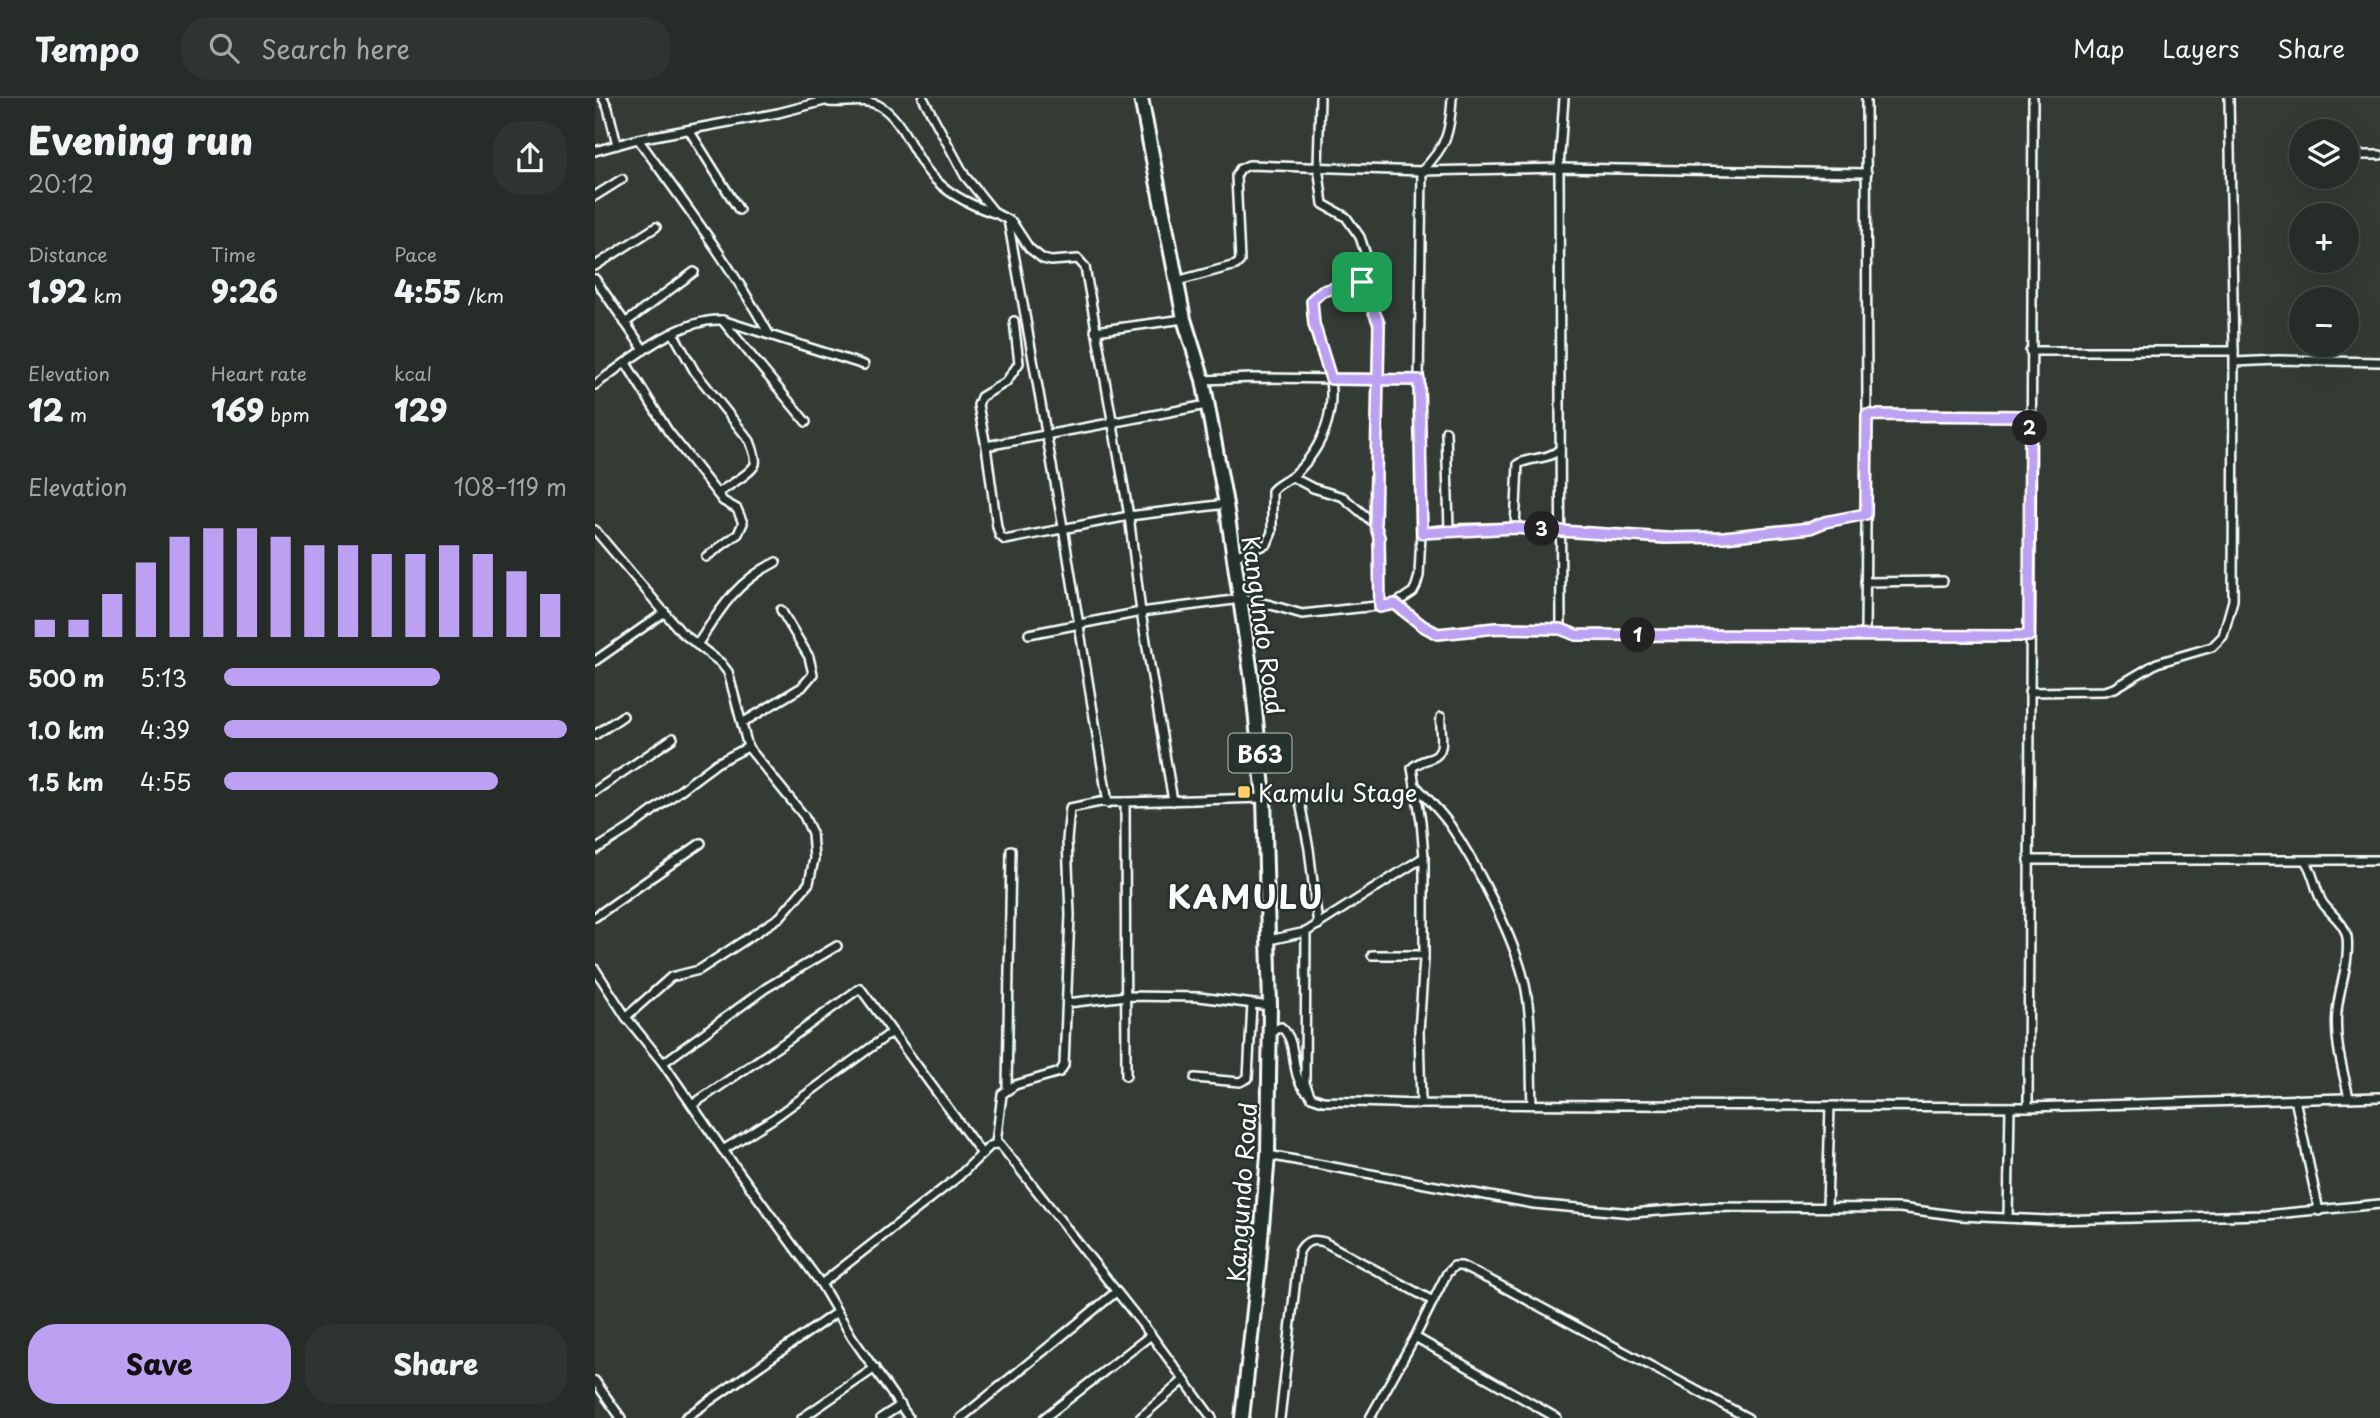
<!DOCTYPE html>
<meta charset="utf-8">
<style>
:root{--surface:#262c27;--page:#2e342f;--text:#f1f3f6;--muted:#a4a7a7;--line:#424844;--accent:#bca0f2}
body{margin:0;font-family:"Playpen Sans",sans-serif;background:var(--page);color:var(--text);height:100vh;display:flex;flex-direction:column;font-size:26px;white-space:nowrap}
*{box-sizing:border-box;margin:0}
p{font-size:23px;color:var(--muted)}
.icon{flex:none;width:38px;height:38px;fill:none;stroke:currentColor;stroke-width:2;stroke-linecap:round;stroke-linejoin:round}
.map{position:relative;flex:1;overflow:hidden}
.panel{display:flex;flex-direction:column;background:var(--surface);width:595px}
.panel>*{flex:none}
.buttons{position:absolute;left:1694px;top:21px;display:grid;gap:14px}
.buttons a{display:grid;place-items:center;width:70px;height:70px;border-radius:50%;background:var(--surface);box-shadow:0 7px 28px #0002,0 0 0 2px var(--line);font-size:35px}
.pin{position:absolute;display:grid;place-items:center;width:60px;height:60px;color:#fff;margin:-30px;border-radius:14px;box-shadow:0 4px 10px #0006}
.km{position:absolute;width:35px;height:35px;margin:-18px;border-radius:50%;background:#222;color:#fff;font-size:19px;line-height:35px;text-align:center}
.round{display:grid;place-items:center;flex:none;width:74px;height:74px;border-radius:28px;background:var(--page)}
.headline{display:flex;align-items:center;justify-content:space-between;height:119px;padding:0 28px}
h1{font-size:38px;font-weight:800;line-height:52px}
.figures{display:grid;grid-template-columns:repeat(3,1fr);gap:10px;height:119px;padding:7px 28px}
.figures div{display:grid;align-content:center}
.figures b{font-size:30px;font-weight:800}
.figures small{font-size:19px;font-weight:400}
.figures p{font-size:19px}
.chart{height:196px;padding:14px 28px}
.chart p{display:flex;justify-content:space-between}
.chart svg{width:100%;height:126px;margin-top:7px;stroke:var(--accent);stroke-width:6}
.cta{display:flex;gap:14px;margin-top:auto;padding:14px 28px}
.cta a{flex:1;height:80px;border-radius:28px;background:var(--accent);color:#111;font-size:28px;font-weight:800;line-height:80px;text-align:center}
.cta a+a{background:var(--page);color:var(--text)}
ul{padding:0 28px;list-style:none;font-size:23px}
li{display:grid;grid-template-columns:112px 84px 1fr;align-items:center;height:52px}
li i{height:18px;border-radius:9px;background:var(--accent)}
header{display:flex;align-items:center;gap:42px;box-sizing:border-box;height:98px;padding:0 35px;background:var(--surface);border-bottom:2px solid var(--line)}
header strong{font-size:33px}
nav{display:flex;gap:38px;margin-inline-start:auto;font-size:24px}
.search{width:490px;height:63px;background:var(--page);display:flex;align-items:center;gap:18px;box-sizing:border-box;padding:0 24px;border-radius:28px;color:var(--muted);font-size:26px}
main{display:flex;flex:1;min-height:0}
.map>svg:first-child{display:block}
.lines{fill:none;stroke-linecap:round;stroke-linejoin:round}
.minor-casing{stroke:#fff;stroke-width:12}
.trunk-casing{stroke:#fff;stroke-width:18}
.minor{stroke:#26332d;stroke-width:7}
.trunk{stroke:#26332d;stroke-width:12}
.route-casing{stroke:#fff;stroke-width:14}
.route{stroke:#bca0f2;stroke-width:9}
.poi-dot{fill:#ffd166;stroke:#26332d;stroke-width:2.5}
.labels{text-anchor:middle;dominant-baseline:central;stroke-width:5;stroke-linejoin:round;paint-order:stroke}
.shield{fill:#26332d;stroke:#bec2c0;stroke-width:2}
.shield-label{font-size:23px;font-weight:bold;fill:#fff}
.street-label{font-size:24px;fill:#fff;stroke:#26332d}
.poi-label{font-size:24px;fill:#fff;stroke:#26332d;text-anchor:start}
.district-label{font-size:32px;font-weight:bold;letter-spacing:2px;fill:#fff;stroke:#26332d}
</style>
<header>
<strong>Tempo</strong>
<div class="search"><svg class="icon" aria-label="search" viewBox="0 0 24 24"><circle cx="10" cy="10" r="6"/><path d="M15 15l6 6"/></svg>Search here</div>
<nav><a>Map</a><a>Layers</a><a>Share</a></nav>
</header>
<main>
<section class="panel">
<div class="headline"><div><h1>Evening run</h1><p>20:12</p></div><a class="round"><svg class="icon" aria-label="share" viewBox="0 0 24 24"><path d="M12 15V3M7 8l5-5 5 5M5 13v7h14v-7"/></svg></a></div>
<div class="figures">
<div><p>Distance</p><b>1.92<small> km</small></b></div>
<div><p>Time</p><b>9:26</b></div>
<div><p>Pace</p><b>4:55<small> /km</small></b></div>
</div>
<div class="figures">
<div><p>Elevation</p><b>12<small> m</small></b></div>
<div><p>Heart rate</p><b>169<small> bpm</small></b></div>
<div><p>kcal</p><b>129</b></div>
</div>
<div class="chart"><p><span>Elevation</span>108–119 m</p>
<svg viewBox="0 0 160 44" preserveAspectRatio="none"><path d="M5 44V38M15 44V38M25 44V29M35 44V18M45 44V9M55 44V6M65 44V6M75 44V9M85 44V12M95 44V12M105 44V15M115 44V15M125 44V12M135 44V15M145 44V21M155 44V29"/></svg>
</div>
<ul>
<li><b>500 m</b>5:13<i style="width:63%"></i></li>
<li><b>1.0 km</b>4:39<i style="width:100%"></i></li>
<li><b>1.5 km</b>4:55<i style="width:80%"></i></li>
</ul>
<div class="cta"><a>Save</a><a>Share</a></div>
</section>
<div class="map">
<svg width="1785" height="1320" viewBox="0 0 1785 1320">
<rect width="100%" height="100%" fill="#333b34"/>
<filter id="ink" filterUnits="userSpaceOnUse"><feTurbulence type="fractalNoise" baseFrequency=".0143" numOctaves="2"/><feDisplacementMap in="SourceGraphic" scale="14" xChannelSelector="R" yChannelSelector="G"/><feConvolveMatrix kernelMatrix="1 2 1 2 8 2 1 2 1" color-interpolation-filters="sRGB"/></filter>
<g filter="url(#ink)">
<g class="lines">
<g class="minor-casing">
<g id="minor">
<polyline points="8,0 13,10 22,47"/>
<polyline points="328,0 370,78 400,115 417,124 434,150 448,161 456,163 483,161 490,169 534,418 546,514 578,703"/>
<polyline points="969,0 964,70 966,531 981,537 1434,538"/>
<path d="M234 4C250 6 268 0 283 7 307 19 318 57 335 76 352 96 375 107 399 115"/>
<polyline points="94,32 144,112"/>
<path d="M43 41C89 105 136 167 174 236"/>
<polyline points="0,53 43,41 183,15 241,0"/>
<polyline points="1752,57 1785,57"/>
<polyline points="0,98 27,81"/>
<polyline points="413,122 468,429 513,705"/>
<polyline points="0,168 61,129"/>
<polyline points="0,181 49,252"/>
<polyline points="582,183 641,167 645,163 641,78 645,71 654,67 827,73 964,70 1272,75"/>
<polyline points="767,184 784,226 780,426"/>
<polyline points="127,222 211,324"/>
<polyline points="419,223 424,265 411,284 386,299 383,307 391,348 402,429 405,438 410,442 534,418 631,406"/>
<polyline points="30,225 99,174"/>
<polyline points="500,233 589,221"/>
<path d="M78 235 100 274 155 343C157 349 162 359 160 366 157 375 131 389 123 395"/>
<polyline points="1435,253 1639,253"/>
<polyline points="1640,264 1682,262 1785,264"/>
<polyline points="31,265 73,333 128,403 142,411 148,425 143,436 111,459"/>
<polyline points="608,282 657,280 824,282"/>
<path d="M0 287C34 262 84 220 127 222L269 267"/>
<polyline points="1272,317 1435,318"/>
<polyline points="851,333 854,431"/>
<polyline points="391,348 612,307"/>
<polyline points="697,379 718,390 748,399 780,426 784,439 785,509"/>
<path d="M920 430 923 366C937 358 952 363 965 351"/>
<polyline points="0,432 86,534 126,565 133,574 153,649 209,718 217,735 219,761 214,785 185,819 104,872 76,879 31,919"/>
<path d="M826 435 824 282 827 73C852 47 855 35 857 0"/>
<path d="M639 458 672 446 677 434V393C683 386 692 383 699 377 731 347 744 307 731 265 724 244 716 224 717 202L727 193 770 183 776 172 765 139 751 119 728 106 723 68 725 0"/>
<polyline points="1270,484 1348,483"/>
<polyline points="800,506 828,528 843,536 901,530 966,531"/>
<polyline points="434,536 546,514 646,501 676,507 707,516 800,506 818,494 821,488 824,478 826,435 854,431 920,430 1070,440 1129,439 1215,430 1230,424 1271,416"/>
<polyline points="1270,537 1272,317 1271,0"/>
<path d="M102 547C126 510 141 484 181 464"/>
<polyline points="0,563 70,514"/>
<polyline points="1434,594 1510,593 1520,590 1562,565 1617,549 1628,538 1638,502 1639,253 1634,0"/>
<polyline points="147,625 207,589 218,576 214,559 186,512"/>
<polyline points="0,637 28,618"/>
<path d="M820 687C832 700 845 713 855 727 881 765 918 838 929 882 938 920 935 967 937 1006"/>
<polyline points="0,693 78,640"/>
<polyline points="704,699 714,751 723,827"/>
<polyline points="0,752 35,730 122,665 153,649"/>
<polyline points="1434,762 1785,762"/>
<path d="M1711 764C1719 776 1720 791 1727 804 1735 816 1749 824 1752 839 1755 865 1744 889 1742 914 1739 943 1748 972 1754 1000"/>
<polyline points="0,819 106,745"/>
<polyline points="711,834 829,759"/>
<polyline points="674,842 711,834 710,985 716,999 728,1003 826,1006 1433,1009 1785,999"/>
<polyline points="777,857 829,857"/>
<polyline points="0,871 31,919 68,965 128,1052 226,1186 257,1239 314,1320"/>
<polyline points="472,905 532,898 604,899 675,908"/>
<path d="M675 934 686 929C705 945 693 975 711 993"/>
<polyline points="68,965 171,890 242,848"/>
<polyline points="531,978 530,704 669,700"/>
<polyline points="600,980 645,984 653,980 657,906"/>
<polyline points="412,991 416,752"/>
<polyline points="1700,1001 1724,1113"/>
<path d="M826 1006 824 933 829 861V759L826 723 817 670C824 663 829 663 837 660 853 654 844 631 846 619"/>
<polyline points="97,1007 196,940 265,890 387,1056"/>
<polyline points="1433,1009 1438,0"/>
<polyline points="401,1045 407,996 420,987 465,974 469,967 475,817 472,742 475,710 505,704 530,704"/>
<polyline points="128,1052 179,1020 297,934"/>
<polyline points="673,1057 939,1106 1037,1115 1116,1109 1305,1110 1365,1118 1453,1122 1671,1117 1785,1106"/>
<polyline points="1232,1109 1235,1008"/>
<polyline points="1413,1120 1415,1009"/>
<polyline points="226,1186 363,1079 395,1048 404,1045 556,1237 617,1320"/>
<polyline points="820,1239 962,1320"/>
<polyline points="0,1283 26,1320"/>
<polyline points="90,1320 242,1214"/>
<polyline points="207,1320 280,1270"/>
<polyline points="286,1320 306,1307"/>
<polyline points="366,1320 521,1194"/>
<polyline points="449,1320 556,1237"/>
<polyline points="545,1320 589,1282"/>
<path d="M685 1320 704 1154C710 1142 718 1141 729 1144L836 1202"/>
<polyline points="775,1320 820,1239 852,1175 859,1168 866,1168 893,1181 1153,1320"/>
</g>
</g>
<g class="trunk-casing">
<polyline id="trunk" points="546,0 589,221 608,282 631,406 657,582 669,700 675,908 673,1057 663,1176 647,1320"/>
</g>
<use href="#minor" class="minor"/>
<use href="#trunk" class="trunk"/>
</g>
</g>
<g class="lines" filter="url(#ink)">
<g class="route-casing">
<polyline id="route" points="767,184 784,226 780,426 784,439 785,509 800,506 828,528 843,536 901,530 966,531 981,537 1434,538 1435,318 1272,317 1271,416 1230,424 1215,430 1129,439 1070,440 920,430 827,435 824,282 736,281 719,226 717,202 727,193 767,184"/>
</g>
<use href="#route" class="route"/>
</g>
<rect class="poi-dot" x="642" y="687" width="14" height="14" rx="3.5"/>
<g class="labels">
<rect class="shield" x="633.5" y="635.5" width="63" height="39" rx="5"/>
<g class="shield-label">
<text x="665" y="655">B63</text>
</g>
<g class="street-label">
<text transform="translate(669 527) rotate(82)">Kangundo Road</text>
<text transform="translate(646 1094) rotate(-86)">Kangundo Road</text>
</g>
<g class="poi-label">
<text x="663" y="694">Kamulu Stage</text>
</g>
<g class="district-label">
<text x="651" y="798">KAMULU</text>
</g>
</g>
</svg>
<div class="buttons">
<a><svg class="icon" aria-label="layers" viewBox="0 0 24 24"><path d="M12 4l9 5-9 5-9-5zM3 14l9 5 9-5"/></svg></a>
<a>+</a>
<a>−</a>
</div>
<div class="pin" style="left:767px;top:184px;background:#1e9e55"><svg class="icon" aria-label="arrive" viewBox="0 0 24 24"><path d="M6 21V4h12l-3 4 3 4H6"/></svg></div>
<b class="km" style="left:1043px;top:537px">1</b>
<b class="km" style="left:1435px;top:330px">2</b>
<b class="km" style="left:947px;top:431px">3</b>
</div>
</main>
